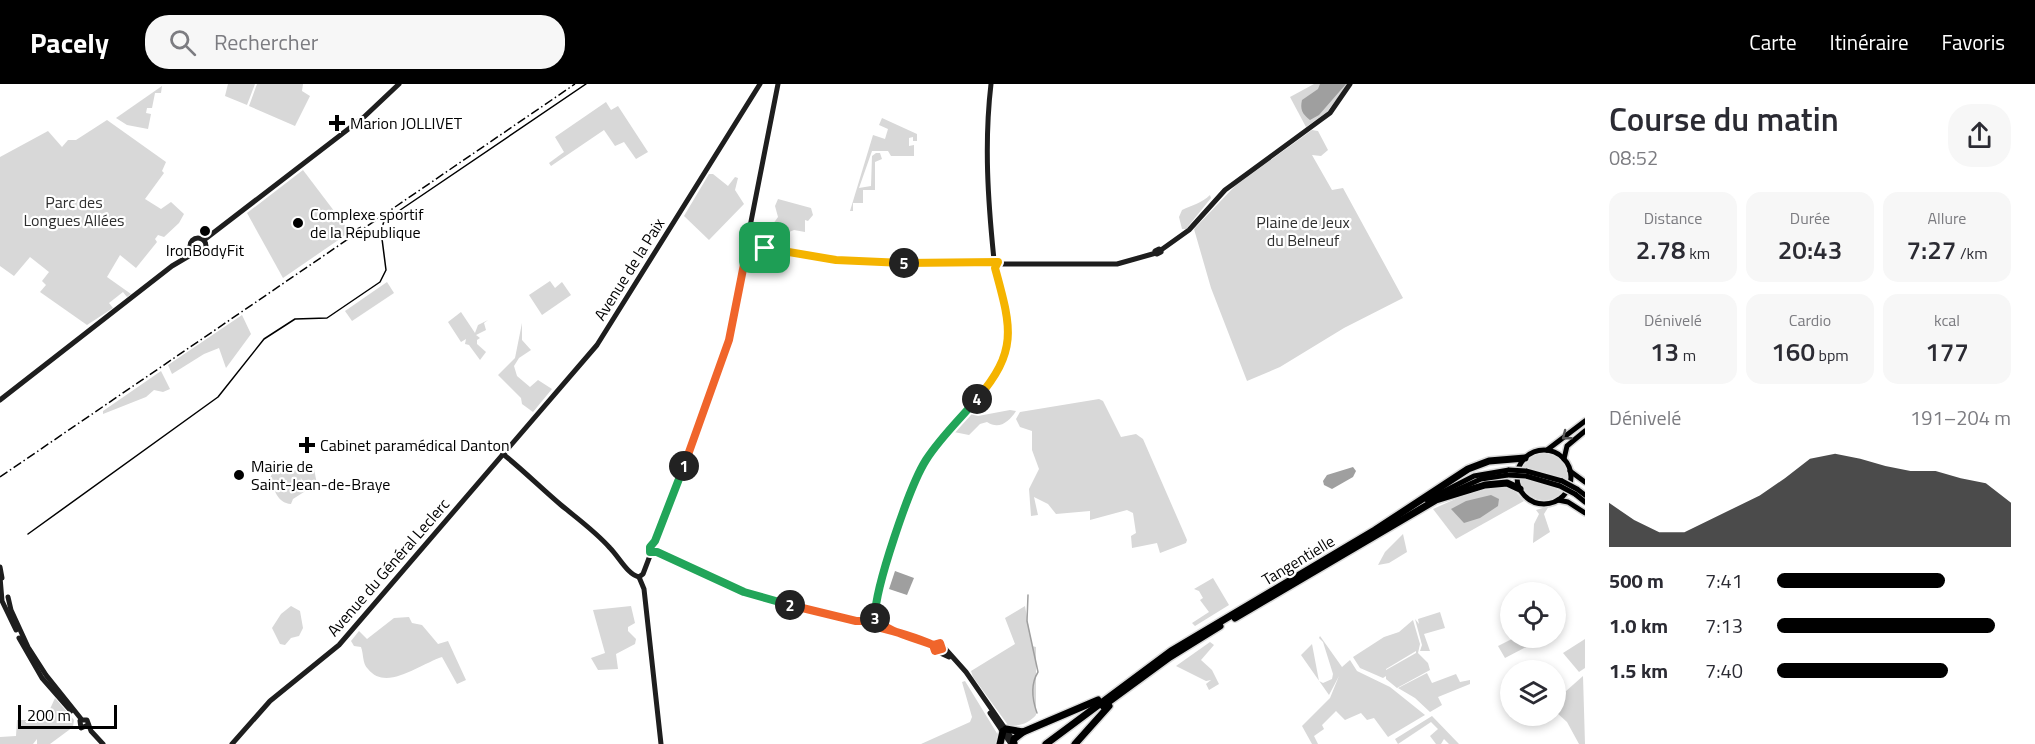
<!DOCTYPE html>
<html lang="fr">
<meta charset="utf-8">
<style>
:root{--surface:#fff;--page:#f7f7f7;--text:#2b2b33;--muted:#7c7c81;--accent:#000}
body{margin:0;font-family:"Titillium Web",sans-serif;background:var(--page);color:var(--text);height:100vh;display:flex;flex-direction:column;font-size:22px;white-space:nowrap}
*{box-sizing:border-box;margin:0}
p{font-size:20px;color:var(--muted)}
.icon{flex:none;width:33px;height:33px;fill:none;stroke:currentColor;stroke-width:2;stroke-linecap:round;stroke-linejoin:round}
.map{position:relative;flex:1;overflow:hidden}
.side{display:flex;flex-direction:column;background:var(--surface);width:450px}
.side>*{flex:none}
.tools{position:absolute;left:1500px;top:498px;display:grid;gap:12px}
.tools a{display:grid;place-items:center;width:66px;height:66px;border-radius:50%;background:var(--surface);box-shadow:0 3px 9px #0003;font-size:30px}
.scale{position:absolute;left:18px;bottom:15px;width:99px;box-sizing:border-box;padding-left:6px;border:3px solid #000;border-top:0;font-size:16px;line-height:21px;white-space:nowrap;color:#000;-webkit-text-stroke:4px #fff;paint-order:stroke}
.pin{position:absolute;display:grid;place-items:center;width:51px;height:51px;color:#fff;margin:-26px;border-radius:12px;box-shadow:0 3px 9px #0006}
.km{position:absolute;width:30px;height:30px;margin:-15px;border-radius:50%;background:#222;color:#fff;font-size:16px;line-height:30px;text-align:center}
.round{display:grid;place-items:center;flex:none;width:63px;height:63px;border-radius:24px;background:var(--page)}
.headline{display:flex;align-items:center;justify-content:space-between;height:102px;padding:0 24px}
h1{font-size:33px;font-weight:600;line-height:45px}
.stats{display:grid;grid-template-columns:repeat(3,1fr);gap:9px;height:102px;padding:6px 24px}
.stats div{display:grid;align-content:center;border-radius:15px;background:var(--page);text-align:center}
.stats b{font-size:26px;font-weight:600}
.stats small{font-size:16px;font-weight:400}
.stats p{font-size:16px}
.chart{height:168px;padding:12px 24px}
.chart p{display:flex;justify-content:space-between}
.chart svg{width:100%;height:108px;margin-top:6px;fill:var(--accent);opacity:.7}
ul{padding:0 24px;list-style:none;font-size:20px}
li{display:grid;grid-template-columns:96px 72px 1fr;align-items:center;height:45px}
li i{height:15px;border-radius:8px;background:var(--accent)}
header{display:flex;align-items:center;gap:36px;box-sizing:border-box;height:84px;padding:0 30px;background:var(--accent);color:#fff}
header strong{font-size:28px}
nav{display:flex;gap:33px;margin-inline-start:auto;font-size:21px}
.search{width:420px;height:54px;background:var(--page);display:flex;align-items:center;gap:15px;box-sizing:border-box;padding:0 21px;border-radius:24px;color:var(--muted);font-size:22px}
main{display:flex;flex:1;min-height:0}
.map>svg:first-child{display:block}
.green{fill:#d8d8d8}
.water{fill:#9f9f9f}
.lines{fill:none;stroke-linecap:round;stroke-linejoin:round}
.stream{stroke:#9f9f9f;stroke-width:1.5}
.primary-casing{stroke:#dbdbdb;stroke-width:8}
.highway-casing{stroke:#dbdbdb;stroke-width:10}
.secondary{stroke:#1e1e1e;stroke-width:5}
.primary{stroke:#000;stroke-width:5}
.highway{stroke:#000;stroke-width:7}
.tram{stroke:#000;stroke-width:1.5}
.rail{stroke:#000;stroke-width:1.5;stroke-dasharray:9 3 1.5 3;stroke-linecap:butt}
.primary-bridge-casing{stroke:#dbdbdb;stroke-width:8;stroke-linecap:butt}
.primary-bridge{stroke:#000;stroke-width:5}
.oneway{stroke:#595959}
.split-1-casing{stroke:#fff;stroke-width:12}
.split-2-casing{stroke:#fff;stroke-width:12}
.split-3-casing{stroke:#fff;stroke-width:12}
.split-4-casing{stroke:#fff;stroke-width:12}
.split-5-casing{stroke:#fff;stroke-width:12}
.split-6-casing{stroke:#fff;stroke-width:12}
.split-1{stroke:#f0652b;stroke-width:8}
.split-2{stroke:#22a559;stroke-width:8}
.split-3{stroke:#f0652b;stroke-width:8}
.split-4{stroke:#22a559;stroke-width:8}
.split-5{stroke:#f5b400;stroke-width:8}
.split-6{stroke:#f5b400;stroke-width:8}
.poi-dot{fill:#000;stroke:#fff;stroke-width:2}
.labels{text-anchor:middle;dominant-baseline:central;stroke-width:4.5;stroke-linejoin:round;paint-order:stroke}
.poi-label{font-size:16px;fill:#000;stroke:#fff;text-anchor:start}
.park-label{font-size:16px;fill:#2f2f2f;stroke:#fff}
.street-label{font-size:16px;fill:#000;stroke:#fff}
</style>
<header>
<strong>Pacely</strong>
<div class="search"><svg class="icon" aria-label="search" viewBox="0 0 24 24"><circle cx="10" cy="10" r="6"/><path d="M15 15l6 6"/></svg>Rechercher</div>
<nav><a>Carte</a><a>Itinéraire</a><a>Favoris</a></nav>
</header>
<main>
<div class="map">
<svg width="1585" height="660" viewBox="0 0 1585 660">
<rect width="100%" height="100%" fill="#fff"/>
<g class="green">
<polygon points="228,0 255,0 247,21 225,12"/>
<polygon points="257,0 303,0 302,7 310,12 295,42 249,22"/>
<polygon points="1314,0 1348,0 1327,28 1306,43 1290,13"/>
<polygon points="162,2 161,9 155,9 152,24 147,24 146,29 151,30 148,45 127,41 116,34"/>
<polygon points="606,18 611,26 618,22 648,68 636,75 624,58 615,62 604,46 551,82 549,79 564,68 555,53"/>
<polygon points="882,34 917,50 917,57 913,57 913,53 909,54 909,62 914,61 914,72 891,72 888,67 872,67 859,104 871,102 872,72 876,69 880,69 882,75 875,78 875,106 863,106 863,119 853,119 853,127 850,127 873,51 885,55 888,45 879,41"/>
<polygon points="107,36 166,78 162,87 164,89 145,115 161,125 171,118 184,130 179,139 164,153 158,151 155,155 157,158 136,184 120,171 107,193 131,210 127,213 123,208 109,219 113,224 87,241 40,208 46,201 42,197 49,188 30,173 14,192 0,182 0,73 48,47 62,63 68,56 76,56"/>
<polygon points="1312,46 1318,47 1328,66 1321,72 1312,71 1332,106 1343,104 1403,214 1344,244 1280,283 1247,297 1211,204 1194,145 1235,102"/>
<polygon points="303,86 350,148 283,194 247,129"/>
<polygon points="709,90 713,90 728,102 735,93 738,94 735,106 744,120 709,156 684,132"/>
<path d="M1210 111 1211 114 1186 145H1182L1179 133 1182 126C1192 121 1202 119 1210 111Z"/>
<polygon points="778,115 811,124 813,131 808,137 805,136 805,148 794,146 772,155 768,152 768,147 778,133 775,122"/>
<polygon points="550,197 555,204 562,198 571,211 542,231 529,211"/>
<polygon points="387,198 394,209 352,237 345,227"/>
<polygon points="461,228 475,249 478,241 488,236 484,239 486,246 476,251 480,254 477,256 477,260 486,268 480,276 469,261 465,260 466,255 461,258 448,238"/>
<polygon points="242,231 251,250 226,284 219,264 204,270 172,290 168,281"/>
<polygon points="522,239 522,256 531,266 519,274 514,282 517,292 530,303 538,296 552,305 533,328 522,320 521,314 498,291 515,274"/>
<polygon points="161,287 170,305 163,308 154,306 146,313 103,330 103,327"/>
<polygon points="1099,315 1103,317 1121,353 1136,350 1143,355 1187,456 1186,459 1160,469 1157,459 1132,464 1131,452 1136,449 1133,429 1127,426 1090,436 1090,427 1056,430 1048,420 1034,413 1038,431 1031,432 1029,405 1039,385 1032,366 1032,347 1020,343 1016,335 1020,328"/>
<path d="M1010 326 1016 327C1009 338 999 346 987 338L980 340 969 351 954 348 970 330 978 332Z"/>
<path d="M1542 369C1558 370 1570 379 1568 396L1522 383 1532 372Z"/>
<path d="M311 384 314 385 317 400 309 404 300 393 307 406 293 415 291 420C277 419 274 405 270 394L272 390Z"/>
<path d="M1520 395 1541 398 1563 408C1548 423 1525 417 1520 395Z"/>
<polygon points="1506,403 1514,406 1524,417 1456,455 1433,425 1471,408"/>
<polygon points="1549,422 1544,430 1550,448 1533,459 1534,440 1539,430 1536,426"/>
<polygon points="1403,450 1407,468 1389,479 1378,481 1385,468"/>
<polygon points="1213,494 1229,521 1195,542 1192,539 1209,528 1200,516 1203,514 1199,507 1194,505"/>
<polygon points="291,522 300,527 303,544 299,552 291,554 285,561 280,560 272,544 281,530"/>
<polygon points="631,522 635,539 628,543 628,547 636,555 635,560 616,570 618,585 598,586 591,574 605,569 593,526"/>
<path d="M1025 522 1032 562 1036 563V631C1029 639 1019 643 1008 641L973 593 971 587 1015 560 1005 534Z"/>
<polygon points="1440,528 1445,544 1424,550 1430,567 1420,567 1422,561 1415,535 1419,540 1418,535"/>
<path d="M409 533 412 539 422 541 438 560 448 557 466 596 457 600 442 573C420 580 386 608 368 585 362 579 364 571 361 563L354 562 351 557 359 547 367 555 394 534Z"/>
<polygon points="1413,536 1420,560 1418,569 1428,579 1430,586 1397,604 1386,595 1386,586 1416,569 1416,567 1386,585 1386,592 1383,594 1360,584 1353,573 1384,553 1399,548"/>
<polygon points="1320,552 1342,583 1350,576 1357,587 1390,603 1425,631 1388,653 1374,634 1367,636 1361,629 1345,636 1336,627 1322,641 1324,645 1314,652 1318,660 1312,660 1302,642 1330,614 1339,592 1329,611 1301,571 1312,560 1319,597 1323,599 1332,595 1333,590 1323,558 1319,554"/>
<polygon points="1514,554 1529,554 1532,560 1505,574 1498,562"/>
<polygon points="1585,555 1585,584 1579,588 1563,569"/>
<polygon points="1210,558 1214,561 1201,576 1212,586 1219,600 1209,606 1206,600 1211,596 1206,597 1176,582"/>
<polygon points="1427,589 1432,599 1456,590 1460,598 1470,596 1470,600 1438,613 1442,621 1430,628 1415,614 1398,604"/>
<polygon points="1583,592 1585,660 1579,660 1567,638 1556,628 1556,616"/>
<polygon points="965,597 998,651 995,660 921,660 970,638 972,633 962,598"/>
<polygon points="55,614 74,636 73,643 50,660 37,660 37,655 33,660 0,660 0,653 16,652 17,636 45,636"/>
<polygon points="1432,632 1459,660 1449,660 1444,655 1441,660 1436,660 1430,652 1438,645 1431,638 1398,660 1395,655"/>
</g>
<g class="water">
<path d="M1320 0H1346L1319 31 1310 36C1302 30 1300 25 1302 16L1318 5Z"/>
<polygon points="1353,383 1356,387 1353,393 1332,405 1324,401 1323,397 1327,391"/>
<polygon points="1491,411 1499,415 1498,422 1480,434 1464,439 1451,425 1466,417"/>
<polygon points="895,487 914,494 907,511 889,505"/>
</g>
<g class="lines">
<path class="stream" d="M1028 511 1027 537 1038 588C1030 601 1032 615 1037 629"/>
<g class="primary-casing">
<g id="primary">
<polyline points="1547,366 1585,337"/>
<circle cx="1544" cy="393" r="27"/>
<polyline points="1564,375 1567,362 1585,347"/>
<polyline points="1526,387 1562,397"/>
<polyline points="1570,387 1585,398"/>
<polyline points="1526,392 1560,402"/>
<polyline points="1577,405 1585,411"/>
<polyline points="1575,410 1585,418"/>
<polyline points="1443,412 1481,395 1508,391"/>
<polyline points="1427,416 1474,392 1509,386"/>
<polyline points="1558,416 1568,418 1585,429"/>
</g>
</g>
<g class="highway-casing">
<g id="highway">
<polyline points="1235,534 1436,416 1485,401 1507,399 1520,405"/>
<polyline points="1103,622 1170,573 1220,542"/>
<polyline points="1006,645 1023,648 1098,616"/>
<polyline points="1000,660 1003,647"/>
<polyline points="1013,660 1014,655 1023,648"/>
<polyline points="1046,660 1171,567 1375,446 1468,385 1489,377 1525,374"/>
<polyline points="1075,660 1109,622"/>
</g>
</g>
<g class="secondary">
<path d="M991 0C984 60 988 117 994 176"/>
<circle cx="198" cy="162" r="8"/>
<polyline points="204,156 364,33 399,0"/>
<polyline points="749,163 852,178 990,180"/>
<polygon points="1159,165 1161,168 1157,170 1155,167"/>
<polyline points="1161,166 1189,146 1225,106 1330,29 1350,0"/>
<polyline points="998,180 1117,180 1156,169"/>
<polyline points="0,316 172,182 194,169"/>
<path d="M503 370C524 387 541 404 561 421 578 435 596 448 610 464 619 473 627 490 639 493"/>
<polyline points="654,461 729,256 749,163 747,158 778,0"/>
<polyline points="657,468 744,508 851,536 869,537"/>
<polyline points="0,483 2,494"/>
<polyline points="0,493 2,517 16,546"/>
<polyline points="639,493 644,505 661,660"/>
<polyline points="639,493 643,490 651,469"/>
<polyline points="8,513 11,526 28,563 46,591 82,636 87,636 91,647 103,660"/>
<polyline points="875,534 880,499 922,384 994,295 1006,269 1008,240 995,184"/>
<polyline points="875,534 881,540 933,561"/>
<polyline points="874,542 886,545"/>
<polyline points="19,554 42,594 71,627"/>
<polyline points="933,561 941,560 966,588 1015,659"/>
<polyline points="938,568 949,573"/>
<polyline points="990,629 1011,660"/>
<polyline points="80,637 81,644 88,641"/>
<polyline points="232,660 270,617 339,561 597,261 760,0"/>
</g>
<use href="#primary" class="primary"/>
<use href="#highway" class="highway"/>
<polyline class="tram" points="28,450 218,313 264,255 295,235 327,234 380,198 386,186 381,147 384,137 586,0"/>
<polyline class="rail" points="0,393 575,0"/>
<g class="primary-bridge-casing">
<g id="primary-bridge">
<polyline points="1509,386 1526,387"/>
<polyline points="1508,391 1526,392"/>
<polyline points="1562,397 1577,405"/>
<polyline points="1560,402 1575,410"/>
</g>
</g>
<use href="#primary-bridge" class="primary-bridge"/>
</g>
<defs><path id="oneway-chevron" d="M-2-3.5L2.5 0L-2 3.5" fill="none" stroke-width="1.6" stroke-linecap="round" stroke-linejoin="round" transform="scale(1.5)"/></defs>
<use class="oneway" href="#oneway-chevron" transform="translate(1566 352) rotate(142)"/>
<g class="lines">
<g class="split-1-casing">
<polyline id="split-1" points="684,382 729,256 747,165 753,162 765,164"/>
</g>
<g class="split-2-casing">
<polyline id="split-2" points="684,382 655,457 650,463 650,468 657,468 744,508 790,521"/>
</g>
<g class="split-3-casing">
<path id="split-3" d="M790 521 856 537H869L873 542C894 547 913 552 933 561L940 559 942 565 935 567 933 561C916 554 886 548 875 534"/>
</g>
<g class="split-4-casing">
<path id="split-4" d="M875 534C874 506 910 401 926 376 940 354 960 335 977 315"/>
</g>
<g class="split-5-casing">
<path id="split-5" d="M904 179 998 178 995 184C1011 243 1019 266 977 315"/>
</g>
<g class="split-6-casing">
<polyline id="split-6" points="765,164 836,176 904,179"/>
</g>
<use href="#split-1" class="split-1"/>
<use href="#split-2" class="split-2"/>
<use href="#split-3" class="split-3"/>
<use href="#split-4" class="split-4"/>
<use href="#split-5" class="split-5"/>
<use href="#split-6" class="split-6"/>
</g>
<g class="poi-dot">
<path d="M334 30h6v6h6v6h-6v6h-6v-6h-6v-6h6z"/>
<circle cx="298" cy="139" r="6"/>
<circle cx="205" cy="147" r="6"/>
<path d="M304 352h6v6h6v6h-6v6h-6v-6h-6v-6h6z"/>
<circle cx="239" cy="391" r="6"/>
</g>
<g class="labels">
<g class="poi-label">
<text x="350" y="39">Marion JOLLIVET</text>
<text x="310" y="130">Complexe sportif<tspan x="310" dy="18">de la République</tspan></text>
<text x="205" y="166" text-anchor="middle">IronBodyFit</text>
<text x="320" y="361">Cabinet paramédical Danton</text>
<text x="251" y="382">Mairie de<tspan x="251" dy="18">Saint-Jean-de-Braye</tspan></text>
</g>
<g class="park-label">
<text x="74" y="118">Parc des<tspan x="74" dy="18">Longues Allées</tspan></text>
<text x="1303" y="138">Plaine de Jeux<tspan x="1303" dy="18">du Belneuf</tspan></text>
</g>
<g class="street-label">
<text transform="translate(629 185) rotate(-58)">Avenue de la Paix</text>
<text transform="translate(1298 476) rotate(-31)">Tangentielle</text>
<text transform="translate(388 483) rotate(-49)">Avenue du Général Leclerc</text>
</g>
</g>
</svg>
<div class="tools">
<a><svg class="icon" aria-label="locate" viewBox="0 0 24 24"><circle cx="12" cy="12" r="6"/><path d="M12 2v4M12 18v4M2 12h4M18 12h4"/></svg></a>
<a><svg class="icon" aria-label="layers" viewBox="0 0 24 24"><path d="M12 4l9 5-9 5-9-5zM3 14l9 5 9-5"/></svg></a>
</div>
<div class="scale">200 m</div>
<div class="pin" style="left:765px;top:164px;background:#1e9e55"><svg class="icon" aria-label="arrive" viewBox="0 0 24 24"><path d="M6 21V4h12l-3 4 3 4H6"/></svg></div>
<b class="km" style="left:684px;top:382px">1</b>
<b class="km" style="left:790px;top:521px">2</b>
<b class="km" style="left:875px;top:534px">3</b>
<b class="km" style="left:977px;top:315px">4</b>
<b class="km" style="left:904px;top:179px">5</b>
</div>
<section class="side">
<div class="headline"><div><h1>Course du matin</h1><p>08:52</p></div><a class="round"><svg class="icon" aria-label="share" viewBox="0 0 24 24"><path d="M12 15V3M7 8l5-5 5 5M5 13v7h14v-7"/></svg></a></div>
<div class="stats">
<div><p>Distance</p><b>2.78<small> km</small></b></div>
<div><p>Durée</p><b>20:43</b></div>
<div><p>Allure</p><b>7:27<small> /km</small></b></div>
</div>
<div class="stats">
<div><p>Dénivelé</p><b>13<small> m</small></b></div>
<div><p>Cardio</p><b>160<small> bpm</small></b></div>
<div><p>kcal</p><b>177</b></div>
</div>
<div class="chart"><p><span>Dénivelé</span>191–204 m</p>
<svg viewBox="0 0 160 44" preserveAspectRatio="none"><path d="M0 44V26L10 33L20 38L30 38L40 33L50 28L60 23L70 16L80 8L90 6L100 8L110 11L120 13L130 13L140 16L150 18L160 26V44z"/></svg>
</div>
<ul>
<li><b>500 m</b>7:41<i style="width:72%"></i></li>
<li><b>1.0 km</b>7:13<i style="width:93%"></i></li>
<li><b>1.5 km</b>7:40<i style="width:73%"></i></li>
</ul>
</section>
</main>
